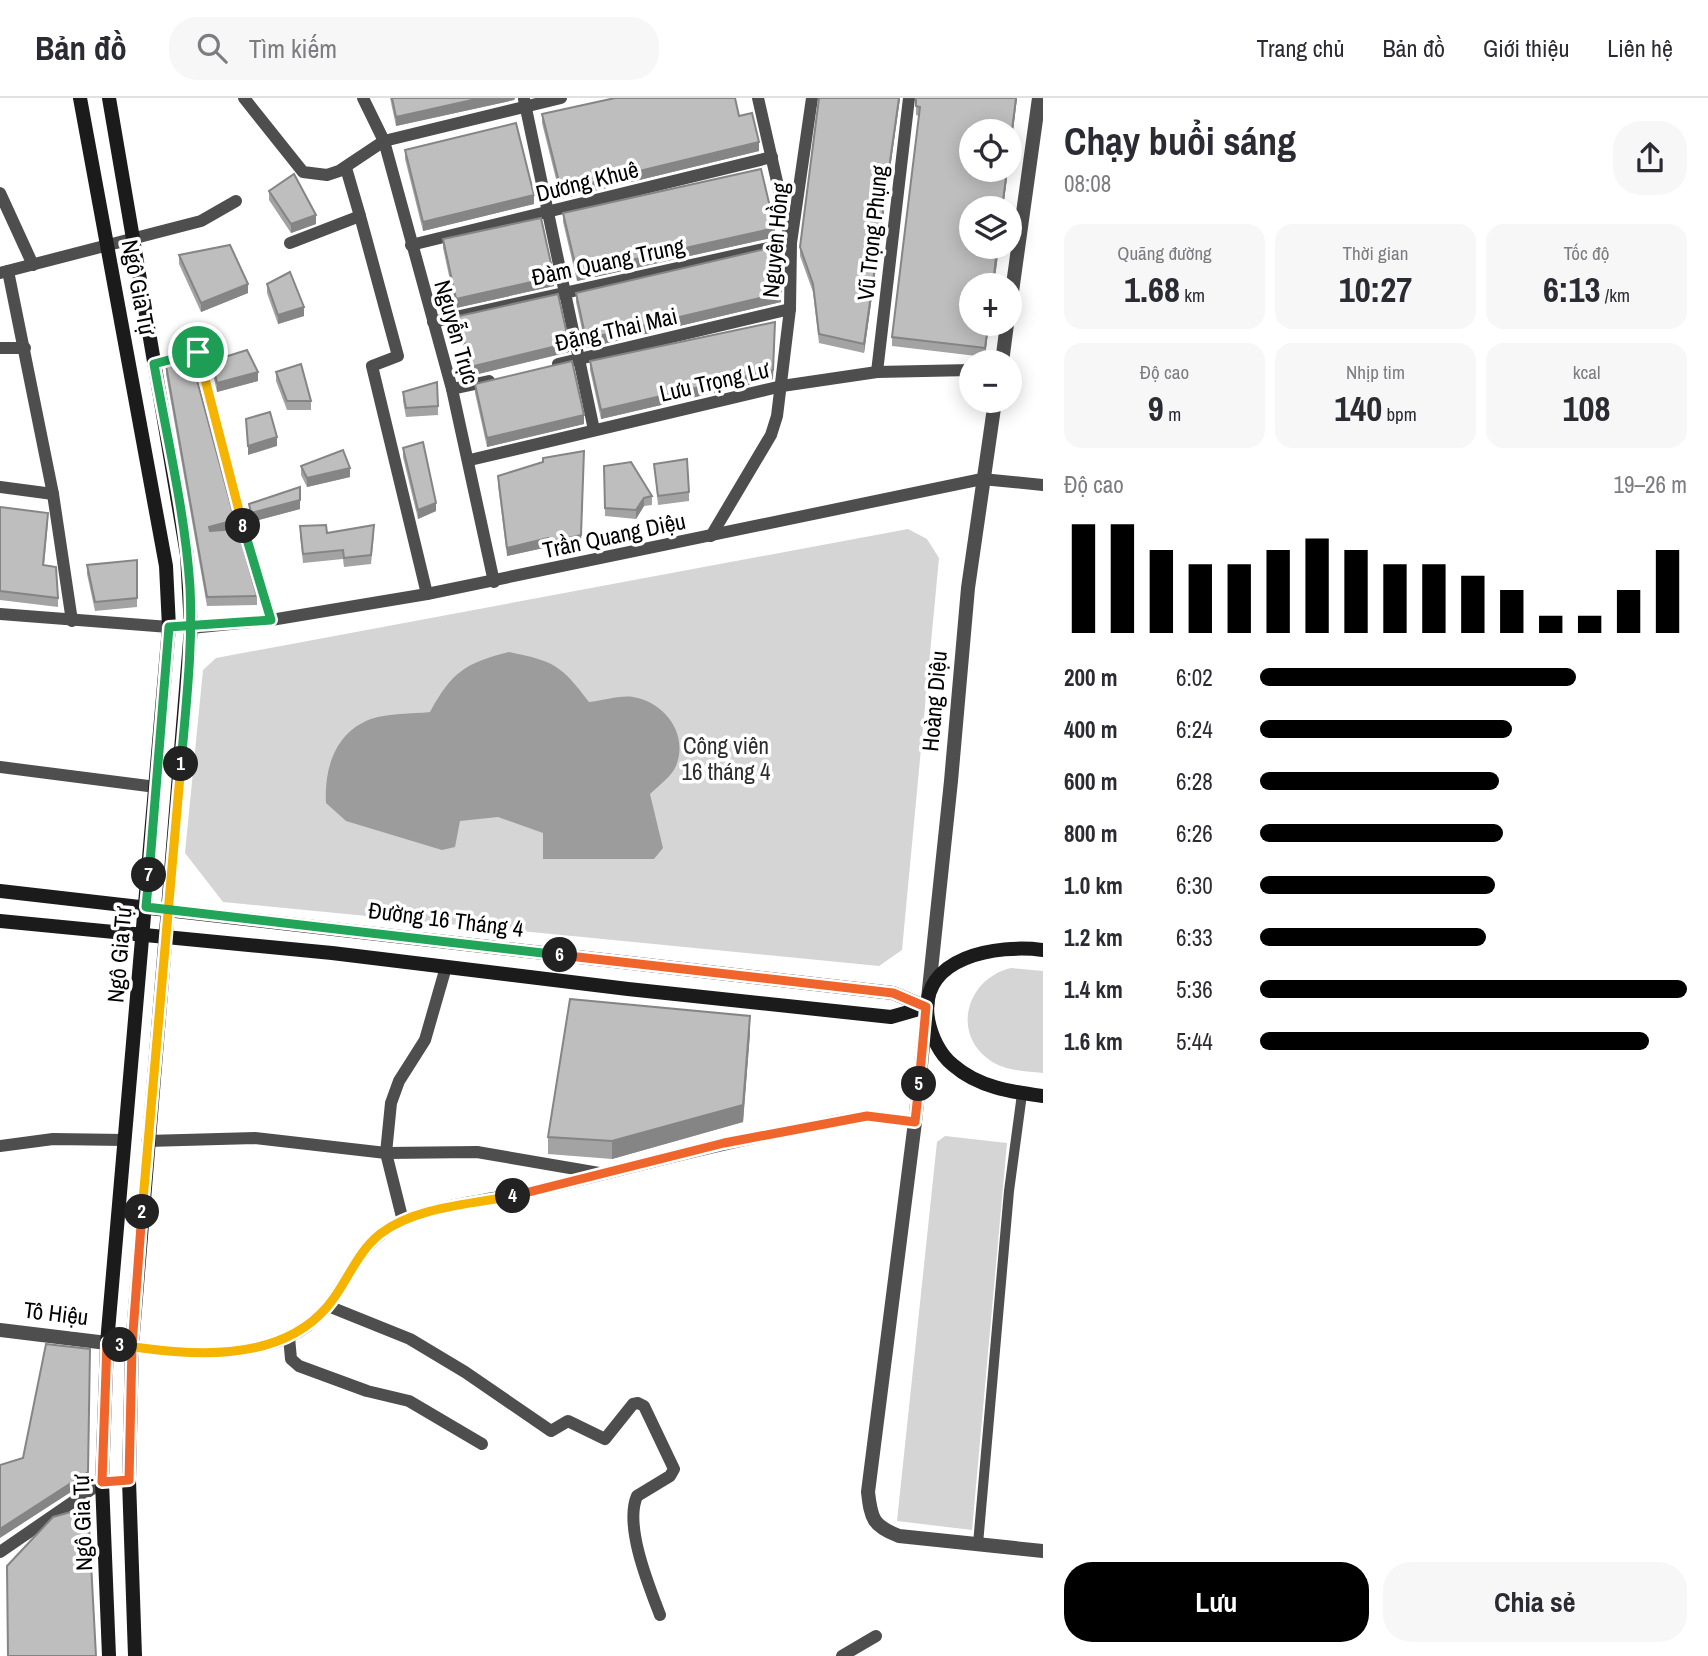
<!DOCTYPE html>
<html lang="vi">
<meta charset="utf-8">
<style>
:root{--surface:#fff;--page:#f7f7f7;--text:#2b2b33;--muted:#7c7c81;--line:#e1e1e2;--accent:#000}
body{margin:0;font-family:"Archivo Narrow",sans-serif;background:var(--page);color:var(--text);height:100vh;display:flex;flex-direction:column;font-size:26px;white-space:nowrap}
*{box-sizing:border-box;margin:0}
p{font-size:23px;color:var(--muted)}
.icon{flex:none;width:38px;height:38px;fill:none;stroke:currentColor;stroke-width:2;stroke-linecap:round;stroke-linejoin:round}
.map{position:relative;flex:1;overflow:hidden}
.side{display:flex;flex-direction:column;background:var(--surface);width:665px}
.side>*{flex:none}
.buttons{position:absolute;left:959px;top:21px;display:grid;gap:14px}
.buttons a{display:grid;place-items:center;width:63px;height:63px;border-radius:50%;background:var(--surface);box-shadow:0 4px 18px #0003;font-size:35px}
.pin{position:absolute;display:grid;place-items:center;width:60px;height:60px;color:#fff;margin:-30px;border:4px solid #fff;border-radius:50%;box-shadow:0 2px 7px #0007}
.km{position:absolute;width:35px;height:35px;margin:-18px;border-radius:50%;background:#222;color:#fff;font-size:19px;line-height:35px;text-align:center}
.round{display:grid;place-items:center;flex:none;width:74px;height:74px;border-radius:28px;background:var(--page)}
.summary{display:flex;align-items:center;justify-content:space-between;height:119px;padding:0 21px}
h1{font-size:38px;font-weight:700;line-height:52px}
.figures{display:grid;grid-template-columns:repeat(3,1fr);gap:10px;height:119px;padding:7px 21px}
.figures div{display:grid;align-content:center;border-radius:18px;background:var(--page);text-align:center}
.figures b{font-size:35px;font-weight:700}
.figures small{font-size:19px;font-weight:400}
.figures p{font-size:19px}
.chart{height:196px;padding:14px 21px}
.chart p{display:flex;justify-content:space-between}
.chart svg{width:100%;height:126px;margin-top:7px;stroke:var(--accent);stroke-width:6}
.cta{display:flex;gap:14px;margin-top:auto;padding:14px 21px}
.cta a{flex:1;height:80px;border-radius:28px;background:var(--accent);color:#fff;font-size:28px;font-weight:700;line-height:80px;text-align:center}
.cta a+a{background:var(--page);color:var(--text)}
ul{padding:0 21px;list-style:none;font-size:23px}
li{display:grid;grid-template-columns:112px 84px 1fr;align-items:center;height:52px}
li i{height:18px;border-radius:9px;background:var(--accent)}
header{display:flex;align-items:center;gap:42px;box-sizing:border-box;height:98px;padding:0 35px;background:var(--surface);border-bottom:2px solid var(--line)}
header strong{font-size:33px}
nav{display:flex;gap:38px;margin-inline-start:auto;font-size:24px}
.search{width:490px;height:63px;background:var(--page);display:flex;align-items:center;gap:18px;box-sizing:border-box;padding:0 24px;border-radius:28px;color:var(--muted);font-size:26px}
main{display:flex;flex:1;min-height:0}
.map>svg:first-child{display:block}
.green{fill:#d5d5d5}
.water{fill:#9c9c9c}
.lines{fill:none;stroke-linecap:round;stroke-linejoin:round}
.pedestrian{stroke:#4e4e4e;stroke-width:10}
.minor{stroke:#4e4e4e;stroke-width:12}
.tertiary{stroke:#4e4e4e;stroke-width:14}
.secondary{stroke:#1b1b1b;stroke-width:14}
.wall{fill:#a3a3a3}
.shaded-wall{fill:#858585}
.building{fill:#bebebe;stroke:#858585;stroke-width:2}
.split-1-casing{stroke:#fff;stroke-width:14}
.split-2-casing{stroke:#fff;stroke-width:14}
.split-3-casing{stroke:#fff;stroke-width:14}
.split-4-casing{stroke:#fff;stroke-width:14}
.split-5-casing{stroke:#fff;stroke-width:14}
.split-6-casing{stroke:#fff;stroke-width:14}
.split-7-casing{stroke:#fff;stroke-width:14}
.split-8-casing{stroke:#fff;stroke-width:14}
.split-9-casing{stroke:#fff;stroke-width:14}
.split-1{stroke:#22a559;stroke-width:9}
.split-2{stroke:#f5b400;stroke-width:9}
.split-3{stroke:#f0652b;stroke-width:9}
.split-4{stroke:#f5b400;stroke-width:9}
.split-5{stroke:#f0652b;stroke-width:9}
.split-6{stroke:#f0652b;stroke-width:9}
.split-7{stroke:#22a559;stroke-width:9}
.split-8{stroke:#22a559;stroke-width:9}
.split-9{stroke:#f5b400;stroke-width:9}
.labels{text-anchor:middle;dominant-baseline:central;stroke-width:7;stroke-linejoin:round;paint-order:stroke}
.street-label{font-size:23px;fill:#000;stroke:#fff}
.park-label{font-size:23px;fill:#2c2c2c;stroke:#fff}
</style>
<header>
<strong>Bản đồ</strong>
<div class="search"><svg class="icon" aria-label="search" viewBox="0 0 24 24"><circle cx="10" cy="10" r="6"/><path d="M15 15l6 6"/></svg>Tìm kiếm</div>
<nav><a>Trang chủ</a><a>Bản đồ</a><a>Giới thiệu</a><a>Liên hệ</a></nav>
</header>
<main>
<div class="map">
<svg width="1043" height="1558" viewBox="0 0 1043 1558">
<rect width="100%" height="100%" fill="#fff"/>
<g class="green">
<polygon points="908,431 927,441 939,460 902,852 879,868 223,804 185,755 203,572 216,560"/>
<path d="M1011 870 1043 873V975C1025 973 1006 973 991 963 950 936 967 880 1011 870Z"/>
<polygon points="945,1038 1007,1045 972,1432 897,1423 937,1044"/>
</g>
<path class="water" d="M509 554C554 563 561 567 589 604 602 603 619 597 633 599 664 604 689 635 676 668 672 678 658 688 650 696L663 750 654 761H543V735L498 719 460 723 455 749 442 752 346 723 326 705C324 671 335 634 371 621 388 615 412 616 430 614 452 574 465 565 509 554Z"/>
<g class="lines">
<polyline class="pedestrian" points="978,1446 1009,1093 1022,996"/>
<g class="minor">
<polyline points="244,0 303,74 327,77 339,73 384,43 561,0"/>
<polyline points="363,0 384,43 452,291 494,484"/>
<polyline points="524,1 594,332"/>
<polyline points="0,95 33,167"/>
<polyline points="360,118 398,258 372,268 427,496"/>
<polyline points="290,145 360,118 346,70"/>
<polyline points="411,147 772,59"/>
<polyline points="8,173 53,396 72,523"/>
<polyline points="0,175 201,123 236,103"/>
<polyline points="433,224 791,145 758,0"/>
<polyline points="0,250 25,250"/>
<polyline points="154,266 198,254 235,399 271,522"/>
<polyline points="558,266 790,211"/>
<polyline points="877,274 909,0"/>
<polyline points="452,291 489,283"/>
<polyline points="470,362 782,288 877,274 971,272"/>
<polyline points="0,389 53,396"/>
<polyline points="711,438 771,337 777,318 790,211 791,145 812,0"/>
<polyline points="0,516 169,529"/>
<polyline points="191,530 271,522 427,496 982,381 1043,387"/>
<polyline points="0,669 156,689"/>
<polyline points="147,1043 255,1040 386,1055 477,1054 599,1075"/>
<polyline points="0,1048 53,1041 125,1042"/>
<polyline points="403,1123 386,1055 391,1005 399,983 425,942 446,869"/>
<path d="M328 1208 410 1241 465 1274 551 1333 568 1323 605 1341 633 1306 638 1305 644 1308 674 1371 670 1378 637 1398C624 1428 649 1488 660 1517"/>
<polyline points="289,1239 291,1261 299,1268 367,1293 409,1303 482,1346"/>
<path d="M132 1248C194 1258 288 1265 330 1205 351 1174 365 1140 402 1123 446 1104 500 1101 547 1090 629 1071 711 1047 794 1032 818 1028 844 1019 867 1019 883 1018 899 1022 915 1024"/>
<polyline points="0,1454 102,1384"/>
<polyline points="842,1558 876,1538"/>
</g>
<g class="tertiary">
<polyline points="1010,208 1039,0"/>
<polyline points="1002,264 1007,226"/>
<path d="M995 303 968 490 951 683 915 1024 868 1394C871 1421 873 1428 899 1438L1043 1453"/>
<polyline points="0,1232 107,1245"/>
</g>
<g class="secondary">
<polyline points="80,0 166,468 169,529 107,1245 102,1384 109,1558"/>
<polyline points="109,0 187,457 191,530 132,1248 129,1382 135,1558"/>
<polyline points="0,793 893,895 926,909"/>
<polyline points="0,823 332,855 628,891 891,919 926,909"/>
<path d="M1043 852C998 846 918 858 928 921 931 937 939 956 953 967 978 989 1011 994 1043 998"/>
</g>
</g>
<g class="wall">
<polygon points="390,0 515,0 514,2 396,28"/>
<polygon points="819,0 900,0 864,255 819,245 813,194 800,158 800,149"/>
<polygon points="916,0 1017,0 1010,57 971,72 1008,72 1003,110 971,149 999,149 994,187 971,226 989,226 985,259 892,248 892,239 919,18 916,17"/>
<polygon points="542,16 739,18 759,53 561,101 542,25"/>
<polygon points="405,52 534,106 423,133 405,61"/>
<polygon points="269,93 316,126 291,135 269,102"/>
<polygon points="563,115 775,139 577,183 563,124"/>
<polygon points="443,141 554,188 456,210 443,150"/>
<polygon points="179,157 248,195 201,214 179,166"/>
<polygon points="267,186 304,218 278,226 267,195"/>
<polygon points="576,195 781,204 586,250 576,204"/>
<polygon points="459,218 569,254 470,278 459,227"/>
<polygon points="212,263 258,283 217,294 212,272"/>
<polygon points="590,263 773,281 601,321 590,272"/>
<polygon points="166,267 235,431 232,432 257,498 257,507 207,508 166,276"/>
<polygon points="276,274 311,303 311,312 287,312 276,283"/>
<polygon points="475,286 584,326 487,349 475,295"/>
<polygon points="403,294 438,308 438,317 406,319 403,303"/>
<polygon points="403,350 436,413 418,421 403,359"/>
<polygon points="654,366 689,394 689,403 658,407"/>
<polygon points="301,368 350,379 307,389 301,377"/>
<polygon points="604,368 652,398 652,407 644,408 636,421 605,418"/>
<polygon points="498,378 581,446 548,454 548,449 507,458 498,387"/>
<polygon points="249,406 300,411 251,424 249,415"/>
<polygon points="0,409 48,424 44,468 58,500 58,509 0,502"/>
<polygon points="300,428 327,435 374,436 371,466 344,469 343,461 303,465 300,437"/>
<polygon points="137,462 137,509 95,513 87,476 87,467"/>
<polygon points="750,935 743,1024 612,1061 548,1056 548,1039"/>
</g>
<g class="shaded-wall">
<polygon points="481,0 515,0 514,2 396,28 396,19"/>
<polygon points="899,0 900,0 864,255 864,246"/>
<polygon points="1016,0 1017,0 1010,57 1010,48"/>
<polygon points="759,44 759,53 561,101 561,92"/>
<polygon points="1007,72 1008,72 1003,110 1002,110"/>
<polygon points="534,97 534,106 423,133 423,124"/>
<polygon points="316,117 316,126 291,135 291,126"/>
<polygon points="775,130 775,139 577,183 577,174"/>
<polygon points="997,149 999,149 994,187 993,187"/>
<polygon points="554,179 554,188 456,210 456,201"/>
<polygon points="248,186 248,195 201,214 201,205"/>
<polygon points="781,195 781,204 586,250 586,241"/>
<polygon points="304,209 304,218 278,226 278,217"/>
<polygon points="988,226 989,226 985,259 985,250"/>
<polygon points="775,233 773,281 601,321 601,312"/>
<polygon points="569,245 569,254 470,278 470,269"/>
<polygon points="258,274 258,283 217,294 217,285"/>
<polygon points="584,317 584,326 487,349 487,340"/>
<polygon points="277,339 277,348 248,357 248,348"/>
<polygon points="584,353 581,446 548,454 548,445"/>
<polygon points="350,370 350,379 307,389 307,380"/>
<polygon points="644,400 644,408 636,421 636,412"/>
<polygon points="300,402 300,411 251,424 251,415"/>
<polygon points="436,405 436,413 418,421 418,412"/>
<polygon points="235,422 235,431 209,438 209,429"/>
<polygon points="548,440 548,449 507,458 507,450"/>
<polygon points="750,918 750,935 743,1024 612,1061 612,1043"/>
<polygon points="90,1260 88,1383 0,1440 0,1431"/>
</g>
<g class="building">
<polygon points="392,0 481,0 396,19"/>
<polygon points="615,0 735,0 739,18 752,15 759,44 561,92 542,16"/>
<polygon points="819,0 899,0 864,246 819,236 813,186 800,149"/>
<polygon points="916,0 1016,0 1010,48 1010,33 971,33 971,72 1007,72 1002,110 971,110 971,149 997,149 993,187 971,187 971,226 988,226 985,250 892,239 920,9 916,8"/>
<polygon points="516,25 534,97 423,124 405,52"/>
<polygon points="761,71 775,130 577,174 563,115"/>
<polygon points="294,76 316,117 291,126 269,93"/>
<polygon points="541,120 554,179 456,201 443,141"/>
<polygon points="230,147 248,186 201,205 179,157"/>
<polygon points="774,149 781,195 586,241 576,195"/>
<polygon points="290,174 304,209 278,217 267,186"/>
<polygon points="558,196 569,245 470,269 459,218"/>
<polygon points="775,224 773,272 601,312 590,263"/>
<polygon points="247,252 258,274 217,285 212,263"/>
<polygon points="191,260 235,422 209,429 210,433 238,431 257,498 207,499 166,267"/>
<polygon points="572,263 584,317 487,340 475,286"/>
<polygon points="301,266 311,303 287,303 276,274"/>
<polygon points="437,284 438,308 406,310 403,294"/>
<polygon points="270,314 277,339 248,348 246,321"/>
<polygon points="423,344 436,405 418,412 403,350"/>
<polygon points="343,352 350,370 307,380 301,368"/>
<polygon points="584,353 581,437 548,445 548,440 507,450 498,378 543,364 543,360"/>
<polygon points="687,361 689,394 658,398 654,366"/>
<polygon points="631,364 652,398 644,400 636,412 605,410 604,368"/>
<polygon points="300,389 300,402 251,415 249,406"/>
<polygon points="0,409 48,415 43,467 56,469 58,500 0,493"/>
<polygon points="326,427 327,435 374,427 371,457 344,460 343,452 303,456 300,428"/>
<polygon points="137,462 137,500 95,504 87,467"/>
<polygon points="570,901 750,918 743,1007 612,1043 548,1039"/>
<polygon points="46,1246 90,1251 88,1374 0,1431 0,1367 23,1360"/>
<polygon points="88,1409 96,1558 8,1558 7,1468 53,1419"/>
</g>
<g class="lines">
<g class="split-1-casing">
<path id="split-1" d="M181 666C186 607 193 548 190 489 185 414 167 340 154 266L198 254"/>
</g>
<g class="split-2-casing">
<polyline id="split-2" points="142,1114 181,666"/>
</g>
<g class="split-3-casing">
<polyline id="split-3" points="120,1247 107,1245 102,1384 129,1382 132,1248 142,1114"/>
</g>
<g class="split-4-casing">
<path id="split-4" d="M120 1247C188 1257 277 1267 327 1209 347 1186 355 1156 380 1136 415 1109 471 1106 513 1098"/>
</g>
<g class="split-5-casing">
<polyline id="split-5" points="513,1098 724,1045 867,1018 915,1024 919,986"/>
</g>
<g class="split-6-casing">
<polyline id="split-6" points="560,857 893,895 926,909 919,986"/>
</g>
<g class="split-7-casing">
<polyline id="split-7" points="149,777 146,809 560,857"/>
</g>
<g class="split-8-casing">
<polyline id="split-8" points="149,777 169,529 271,522 243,428"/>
</g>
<g class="split-9-casing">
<polyline id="split-9" points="198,254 243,428"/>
</g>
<use href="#split-1" class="split-1"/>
<use href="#split-2" class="split-2"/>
<use href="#split-3" class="split-3"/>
<use href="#split-4" class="split-4"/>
<use href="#split-5" class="split-5"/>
<use href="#split-6" class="split-6"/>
<use href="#split-7" class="split-7"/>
<use href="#split-8" class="split-8"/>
<use href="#split-9" class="split-9"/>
</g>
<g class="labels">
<g class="street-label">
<text transform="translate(587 83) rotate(-14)">Dương Khuê</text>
<text transform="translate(872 135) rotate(-84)">Vũ Trọng Phụng</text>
<text transform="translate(775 142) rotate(-85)">Nguyên Hồng</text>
<text transform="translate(608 163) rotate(-12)">Đàm Quang Trung</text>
<text transform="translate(139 189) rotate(79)">Ngô Gia Tự</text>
<text transform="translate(616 231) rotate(-13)">Đặng Thai Mai</text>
<text transform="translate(457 234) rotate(74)">Nguyễn Trực</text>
<text transform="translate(714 283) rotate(-13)">Lưu Trọng Lư</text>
<text transform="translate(614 437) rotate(-12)">Trần Quang Diệu</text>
<text transform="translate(934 603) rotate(-85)">Hoàng Diệu</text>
<text transform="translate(446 821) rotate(7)">Đường 16 Tháng 4</text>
<text transform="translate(119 857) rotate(-85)">Ngô Gia Tự</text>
<text transform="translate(56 1215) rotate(7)">Tô Hiệu</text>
<text transform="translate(82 1425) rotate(-92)">Ngô Gia Tự</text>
</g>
<g class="park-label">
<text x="726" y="647">Công viên<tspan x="726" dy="26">16 tháng 4</tspan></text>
</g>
</g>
</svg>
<div class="buttons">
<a><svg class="icon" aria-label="locate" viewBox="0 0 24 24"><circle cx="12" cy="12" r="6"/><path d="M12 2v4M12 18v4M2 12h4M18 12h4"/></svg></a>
<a><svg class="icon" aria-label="layers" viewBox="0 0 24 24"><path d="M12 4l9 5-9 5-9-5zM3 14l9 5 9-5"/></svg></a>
<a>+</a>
<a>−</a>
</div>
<div class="pin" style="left:198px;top:254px;background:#1e9e55"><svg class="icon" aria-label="arrive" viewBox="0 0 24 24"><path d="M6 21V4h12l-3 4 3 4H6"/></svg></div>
<b class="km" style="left:181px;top:666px">1</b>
<b class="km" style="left:142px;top:1114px">2</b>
<b class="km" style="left:120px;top:1247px">3</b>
<b class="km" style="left:513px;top:1098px">4</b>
<b class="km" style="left:919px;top:986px">5</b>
<b class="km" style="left:560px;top:857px">6</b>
<b class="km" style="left:149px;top:777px">7</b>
<b class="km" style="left:243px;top:428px">8</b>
</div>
<section class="side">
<div class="summary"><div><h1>Chạy buổi sáng</h1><p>08:08</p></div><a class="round"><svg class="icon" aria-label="share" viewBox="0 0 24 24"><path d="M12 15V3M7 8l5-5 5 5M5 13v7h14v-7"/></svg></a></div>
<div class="figures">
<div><p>Quãng đường</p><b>1.68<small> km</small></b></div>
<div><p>Thời gian</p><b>10:27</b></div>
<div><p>Tốc độ</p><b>6:13<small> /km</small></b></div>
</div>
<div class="figures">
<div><p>Độ cao</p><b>9<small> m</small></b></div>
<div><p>Nhịp tim</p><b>140<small> bpm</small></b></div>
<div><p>kcal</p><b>108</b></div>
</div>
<div class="chart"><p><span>Độ cao</span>19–26 m</p>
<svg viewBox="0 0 160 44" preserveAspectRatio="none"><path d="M5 44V6M15 44V6M25 44V15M35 44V20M45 44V20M55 44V15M65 44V11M75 44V15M85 44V20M95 44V20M105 44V24M115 44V29M125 44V38M135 44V38M145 44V29M155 44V15"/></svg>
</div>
<ul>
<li><b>200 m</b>6:02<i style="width:74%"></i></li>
<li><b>400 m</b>6:24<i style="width:59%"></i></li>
<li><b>600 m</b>6:28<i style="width:56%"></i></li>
<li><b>800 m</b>6:26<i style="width:57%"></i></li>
<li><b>1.0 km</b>6:30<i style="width:55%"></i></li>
<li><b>1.2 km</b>6:33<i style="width:53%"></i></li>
<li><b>1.4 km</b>5:36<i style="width:100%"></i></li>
<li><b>1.6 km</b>5:44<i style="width:91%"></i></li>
</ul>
<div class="cta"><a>Lưu</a><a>Chia sẻ</a></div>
</section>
</main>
